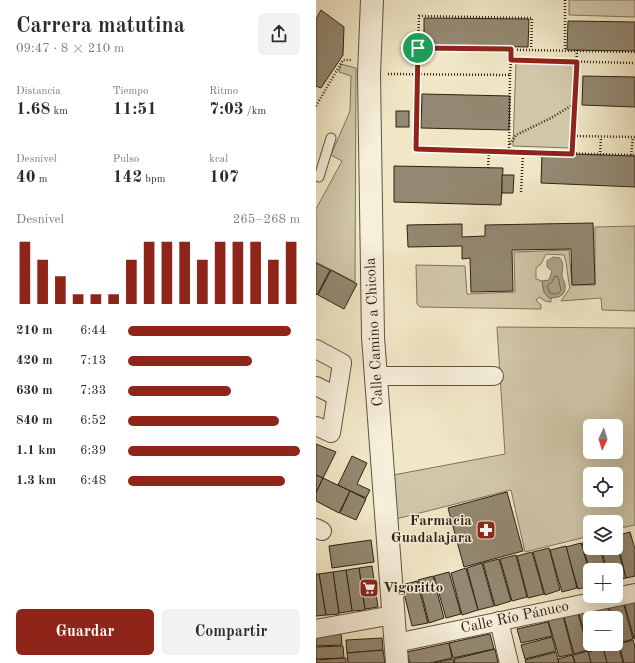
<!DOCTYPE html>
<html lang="es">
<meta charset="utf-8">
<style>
:root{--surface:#fff;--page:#f2f2f3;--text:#2b2b33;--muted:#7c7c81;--accent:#8f2418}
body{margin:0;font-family:"Old Standard TT",serif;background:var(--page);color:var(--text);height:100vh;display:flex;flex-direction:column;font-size:15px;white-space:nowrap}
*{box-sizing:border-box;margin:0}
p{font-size:13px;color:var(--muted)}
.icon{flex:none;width:22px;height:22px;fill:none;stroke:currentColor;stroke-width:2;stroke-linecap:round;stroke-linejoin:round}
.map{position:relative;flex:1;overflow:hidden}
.panel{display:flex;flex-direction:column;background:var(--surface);width:316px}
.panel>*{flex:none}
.needle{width:26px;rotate:184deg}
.fabs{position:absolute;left:267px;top:419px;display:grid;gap:8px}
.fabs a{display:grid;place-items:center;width:40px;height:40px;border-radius:6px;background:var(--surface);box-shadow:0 4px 16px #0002;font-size:20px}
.pin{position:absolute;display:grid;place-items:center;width:34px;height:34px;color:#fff;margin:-17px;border:2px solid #fff;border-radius:50%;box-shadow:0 1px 4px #0007}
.round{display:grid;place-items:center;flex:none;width:42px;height:42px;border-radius:6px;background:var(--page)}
.headline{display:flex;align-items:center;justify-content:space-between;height:68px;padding:0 16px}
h1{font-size:22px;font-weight:700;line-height:30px}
.metrics{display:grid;grid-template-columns:repeat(3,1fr);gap:6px;height:68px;padding:4px 16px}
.metrics div{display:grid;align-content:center}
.metrics b{font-size:17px;font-weight:700}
.metrics small{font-size:11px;font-weight:400}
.metrics p{font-size:11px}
.chart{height:112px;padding:8px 16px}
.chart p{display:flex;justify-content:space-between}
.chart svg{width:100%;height:72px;margin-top:4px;stroke:var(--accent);stroke-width:6}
.button{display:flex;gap:8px;margin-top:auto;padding:8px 16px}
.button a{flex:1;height:46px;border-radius:6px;background:var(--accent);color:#fff;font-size:16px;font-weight:700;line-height:46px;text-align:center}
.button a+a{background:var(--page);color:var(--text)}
ul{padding:0 16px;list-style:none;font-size:13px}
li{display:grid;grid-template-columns:64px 48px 1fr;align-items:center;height:30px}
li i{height:10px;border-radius:5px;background:var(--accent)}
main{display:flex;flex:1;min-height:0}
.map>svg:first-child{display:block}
.green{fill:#d0c6a8;stroke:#7f745e;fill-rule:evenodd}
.water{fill:#afa489;stroke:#7b705a}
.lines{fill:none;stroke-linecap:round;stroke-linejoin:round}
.shore{stroke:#6e634e;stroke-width:1}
.building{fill:#938871;stroke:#2e2214}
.service-casing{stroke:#5f5340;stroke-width:11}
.minor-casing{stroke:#5f5340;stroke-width:20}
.tertiary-casing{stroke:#5f5340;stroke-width:24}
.path{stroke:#2e2214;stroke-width:2.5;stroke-dasharray:1 2;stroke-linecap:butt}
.service{stroke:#f6efda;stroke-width:9}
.minor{stroke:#f6efda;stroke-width:18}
.tertiary{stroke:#f6efda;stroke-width:22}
.route-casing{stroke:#fff;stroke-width:8}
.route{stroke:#8f2418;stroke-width:5}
.labels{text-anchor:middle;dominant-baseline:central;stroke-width:3;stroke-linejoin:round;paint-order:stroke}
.street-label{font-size:15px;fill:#2e2214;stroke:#f6efda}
.poi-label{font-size:15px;font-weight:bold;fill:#2e2214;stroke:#f6efda;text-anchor:end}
</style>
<main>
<section class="panel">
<div class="headline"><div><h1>Carrera matutina</h1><p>09:47 · 8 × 210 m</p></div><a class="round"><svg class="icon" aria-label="share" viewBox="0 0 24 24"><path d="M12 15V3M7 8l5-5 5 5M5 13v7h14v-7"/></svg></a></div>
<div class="metrics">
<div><p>Distancia</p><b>1.68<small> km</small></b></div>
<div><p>Tiempo</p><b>11:51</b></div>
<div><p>Ritmo</p><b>7:03<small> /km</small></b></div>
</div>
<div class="metrics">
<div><p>Desnivel</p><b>40<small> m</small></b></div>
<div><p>Pulso</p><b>142<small> bpm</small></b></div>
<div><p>kcal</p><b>107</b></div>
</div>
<div class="chart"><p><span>Desnivel</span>265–268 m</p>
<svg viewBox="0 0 160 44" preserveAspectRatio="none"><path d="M5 44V6M15 44V17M25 44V27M35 44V38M45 44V38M55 44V38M65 44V17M75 44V6M85 44V6M95 44V6M105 44V17M115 44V6M125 44V6M135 44V6M145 44V17M155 44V6"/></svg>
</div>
<ul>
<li><b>210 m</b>6:44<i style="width:95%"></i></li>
<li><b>420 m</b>7:13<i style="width:72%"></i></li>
<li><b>630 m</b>7:33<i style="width:60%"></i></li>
<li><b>840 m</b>6:52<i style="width:88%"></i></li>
<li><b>1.1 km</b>6:39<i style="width:100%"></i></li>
<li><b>1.3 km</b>6:48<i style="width:91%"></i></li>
</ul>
<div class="button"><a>Guardar</a><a>Compartir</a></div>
</section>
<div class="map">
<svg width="319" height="663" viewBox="0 0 319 663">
<rect width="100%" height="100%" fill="#f1e7c6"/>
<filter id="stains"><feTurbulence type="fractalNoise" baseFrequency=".005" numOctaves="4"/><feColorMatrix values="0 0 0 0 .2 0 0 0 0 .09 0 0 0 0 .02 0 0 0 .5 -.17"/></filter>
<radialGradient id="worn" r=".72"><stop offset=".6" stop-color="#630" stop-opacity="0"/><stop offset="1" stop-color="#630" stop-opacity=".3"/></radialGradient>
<g class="green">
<polygon points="253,0 319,0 319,17 253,15"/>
<polygon points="200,63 258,65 255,148 197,146"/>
<polygon points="25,64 40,68 39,282 0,262 0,209 26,161 15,155 34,111 35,76 23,72"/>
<path d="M319 226V311L286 310 285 298 245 301 254 288C251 277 252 266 248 255L230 254 225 264 220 268V279L226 281 228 292 233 298H235V302L229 301 223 297 220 300 225 305V309L104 307 101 304 100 265 149 266 151 294 199 292 198 252 253 250 256 285H279V227Z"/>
<path d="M181 327 319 328V525L300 529V522H274V536L209 552 195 490 80 519 72 476 189 454ZM274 426H300V452H274ZM274 474H300V500H274Z"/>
</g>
<path class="water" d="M237 257 244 258C249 266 246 267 246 276 246 279 249 281 249 285 251 296 242 298 233 298L228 292 226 281 233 280 236 271 231 267V261Z"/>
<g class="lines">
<path class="shore" d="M239 276 242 277 245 290C243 294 238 295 234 293L231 286 236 282Z"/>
</g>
<g class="building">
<polygon points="5,10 28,27 27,55 5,88 0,86 0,19"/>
<polygon points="108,18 213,19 212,47 108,45"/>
<polygon points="252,21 319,22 319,51 251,50"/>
<polygon points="267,76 319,77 319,107 266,105"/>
<polygon points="106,94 194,96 193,130 105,128"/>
<rect x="80" y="111" width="13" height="16"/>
<polygon points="226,153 319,156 319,187 225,183"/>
<polygon points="78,166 187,168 185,205 78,202"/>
<polygon points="186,175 198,175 197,193 186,193"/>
<polygon points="277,223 279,284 256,285 255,249 196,250 197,291 155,292 154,258 146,259 146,246 92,247 91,225 146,224 146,237 169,236 169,225"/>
<polygon points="0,263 14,270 1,295 0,294"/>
<polygon points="15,270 41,284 28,309 2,295"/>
<polygon points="0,444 20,452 7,478 0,475"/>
<polygon points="36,456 51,463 41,484 54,490 50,498 22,485"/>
<polygon points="0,475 7,478 0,493"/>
<polygon points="7,478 34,491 23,513 0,501 0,493"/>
<polygon points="34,491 50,499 40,520 24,513"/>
<polygon points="191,492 207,551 148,567 132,508"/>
<polygon points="314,532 319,549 319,576 310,578 300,536"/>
<polygon points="55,540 58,562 16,568 13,546"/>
<polygon points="274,541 274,548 284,548 290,570 274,570 274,571 266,543"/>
<polygon points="300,542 310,578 300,580 300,570 291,570 285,548 300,548"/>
<polygon points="265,543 274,574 274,586 262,589 250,547"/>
<polygon points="250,546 261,588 246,592 234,550"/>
<polygon points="233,548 244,590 229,595 217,552"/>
<polygon points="216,552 228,594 212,598 201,556"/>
<polygon points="200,555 211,597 196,601 184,559"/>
<polygon points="183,559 195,601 179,606 167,563"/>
<polygon points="166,563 178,606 162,610 151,568"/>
<polygon points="56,566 62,607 49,609 43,568"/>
<polygon points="43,568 49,610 36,611 30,570"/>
<polygon points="150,568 162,610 146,615 135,573"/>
<polygon points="30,570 36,611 23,613 17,572"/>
<polygon points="17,572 23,614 10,615 3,574"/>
<polygon points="133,572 145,614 130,618 118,576"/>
<polygon points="0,574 3,574 10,615 0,616"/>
<polygon points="117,576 128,618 113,623 102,580"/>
<polygon points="101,581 112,623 96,626 86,585"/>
<polygon points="319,599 319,639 318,639 308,602"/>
<polygon points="307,602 317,639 303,643 300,633 300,618 296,618 293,606"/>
<polygon points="292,606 295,618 280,618 278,610"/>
<polygon points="277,610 279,618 274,618 274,644 286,644 287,647 273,651 263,614"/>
<polygon points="262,613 272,650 258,654 248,617"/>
<polygon points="247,616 257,654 243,657 232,620"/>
<polygon points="232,622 236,636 205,643 201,629"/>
<polygon points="25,633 26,645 0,646 0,634"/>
<polygon points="174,634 178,649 137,658 133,643"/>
<polygon points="236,637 240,651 209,659 205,645"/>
<polygon points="66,638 67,650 31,653 30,640"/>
<polygon points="317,640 319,647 319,663 308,663 303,644"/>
<polygon points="133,643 136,658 114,663 94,663 91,652"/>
<polygon points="302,644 307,663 291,663 287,648"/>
<polygon points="27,646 28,658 0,659 0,647"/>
<polygon points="287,648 291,663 275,663 272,652"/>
<polygon points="179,649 182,663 139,663 138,659"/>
<polygon points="67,650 69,663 32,663 31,653"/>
<polygon points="272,651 275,663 259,663 257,655"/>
<polygon points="240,652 243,663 210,663 209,660"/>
<polygon points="256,655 259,663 243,663 242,659"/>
<polygon points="30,658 30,663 0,663 0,660"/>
<polygon points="137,659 138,663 118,663"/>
</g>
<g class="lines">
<g class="service-casing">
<polyline id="service" points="3,177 15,138"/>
</g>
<g class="minor-casing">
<g id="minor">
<polyline points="0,349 26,363 15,433 0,426"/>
<polyline points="60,376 178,376"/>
<polyline points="0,386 20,396"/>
<polyline points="0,528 6,531"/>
<polyline points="183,621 193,663"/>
<polyline points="0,629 77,615"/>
<polyline points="80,643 319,593"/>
</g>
</g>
<g class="tertiary-casing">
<polyline id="tertiary" points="56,0 53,74 57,337 81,663"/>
</g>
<g class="path">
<polyline points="102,48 319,52"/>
<polyline points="249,49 249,0"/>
<polyline points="261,50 257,136 319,137"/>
<polyline points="195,60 195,49"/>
<polyline points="101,73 103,16 216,18 215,49"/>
<polyline points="102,73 100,149 193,152"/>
<polyline points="72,74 194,75 195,60 319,63"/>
<polyline points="194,75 193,152 319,155"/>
<polyline points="0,106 27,60 35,60"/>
<polyline points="194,144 200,135 235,118 258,104"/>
<polyline points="256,154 257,136"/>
<polyline points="284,155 285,137"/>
<polyline points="315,155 317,138"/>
<polyline points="172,168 173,152"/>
<polyline points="205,192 207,153"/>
</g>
<use href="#service" class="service"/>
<use href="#minor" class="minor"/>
<use href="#tertiary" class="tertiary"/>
</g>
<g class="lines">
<g class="route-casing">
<polygon id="route" points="102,48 195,49 195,60 261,62 256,154 100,149"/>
</g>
<use href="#route" class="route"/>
</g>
<defs>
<g id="pharmacy-square" transform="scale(1)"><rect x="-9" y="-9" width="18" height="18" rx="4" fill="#8f2418" stroke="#f6efda"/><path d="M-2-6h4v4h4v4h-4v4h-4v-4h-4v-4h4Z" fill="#fff"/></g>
<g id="supermarket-square" transform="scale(1)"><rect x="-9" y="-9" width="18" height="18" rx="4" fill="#8f2418" stroke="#f6efda"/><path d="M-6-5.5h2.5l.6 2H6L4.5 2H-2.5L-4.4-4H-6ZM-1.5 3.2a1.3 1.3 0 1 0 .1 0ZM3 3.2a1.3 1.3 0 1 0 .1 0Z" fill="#fff"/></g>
</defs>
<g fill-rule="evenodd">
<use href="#pharmacy-square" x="170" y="530"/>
<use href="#supermarket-square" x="53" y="588"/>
</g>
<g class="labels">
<g class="street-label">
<text transform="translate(59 332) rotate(-93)">Calle Camino a Chicola</text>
<text transform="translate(199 618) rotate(-12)">Calle Río Pánuco</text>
</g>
<g class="poi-label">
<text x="156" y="521">Farmacia<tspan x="156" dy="17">Guadalajara</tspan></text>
<text x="67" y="588" text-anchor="start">Vigoritto</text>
</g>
</g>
<rect width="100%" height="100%" filter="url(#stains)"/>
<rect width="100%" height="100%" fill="url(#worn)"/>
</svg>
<div class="fabs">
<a><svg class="needle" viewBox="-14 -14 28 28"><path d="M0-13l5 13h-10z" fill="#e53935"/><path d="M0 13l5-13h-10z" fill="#7c7c81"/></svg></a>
<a><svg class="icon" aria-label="locate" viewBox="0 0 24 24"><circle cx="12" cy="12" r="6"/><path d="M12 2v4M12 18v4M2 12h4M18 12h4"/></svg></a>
<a><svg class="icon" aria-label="layers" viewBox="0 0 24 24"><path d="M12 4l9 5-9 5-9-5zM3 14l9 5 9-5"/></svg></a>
<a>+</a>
<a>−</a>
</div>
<div class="pin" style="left:102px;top:48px;background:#1e9e55"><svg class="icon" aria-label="arrive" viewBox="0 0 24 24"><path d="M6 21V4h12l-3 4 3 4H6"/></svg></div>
</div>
</main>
